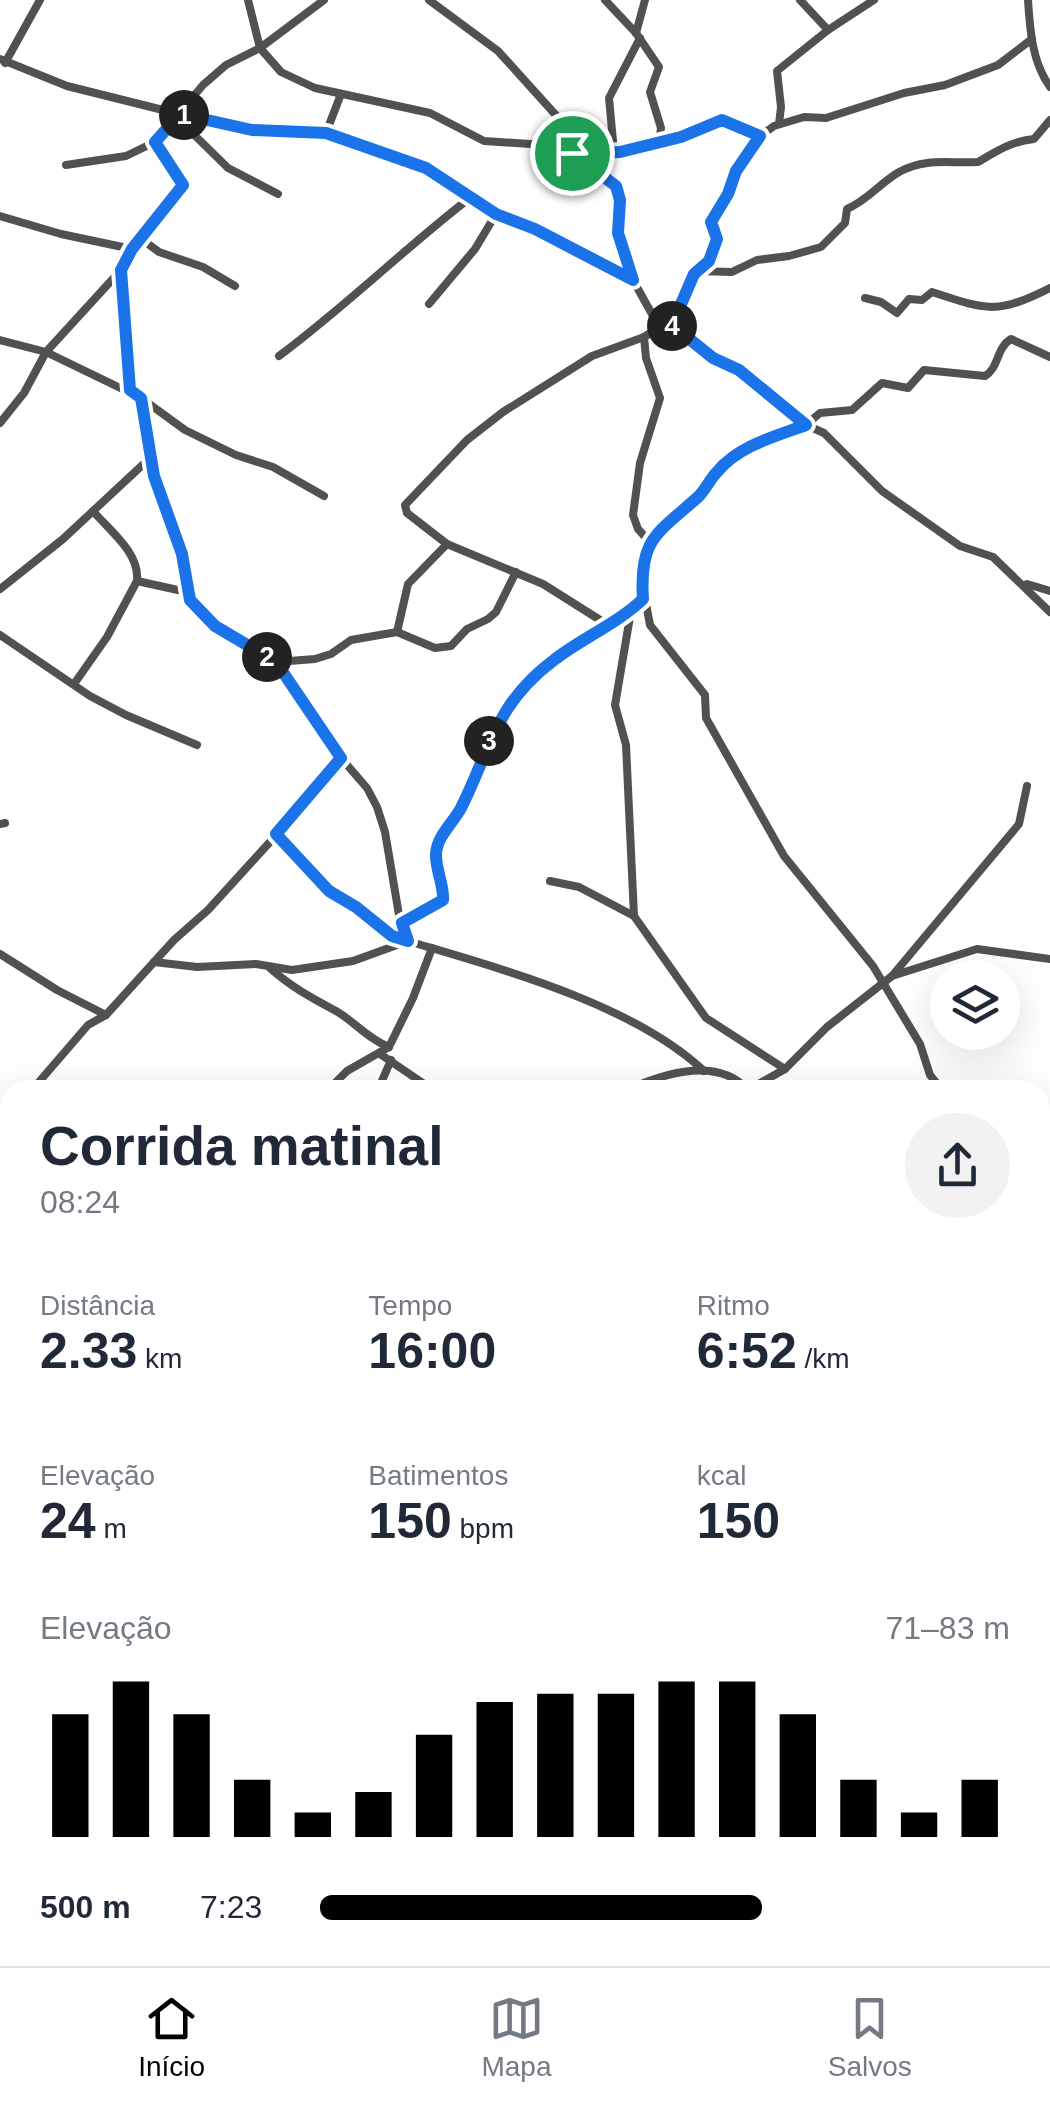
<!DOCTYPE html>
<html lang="pt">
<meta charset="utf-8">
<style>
:root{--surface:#fff;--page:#f2f2f3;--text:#1f2937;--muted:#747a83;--line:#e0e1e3;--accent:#000}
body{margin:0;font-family:Helvetica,sans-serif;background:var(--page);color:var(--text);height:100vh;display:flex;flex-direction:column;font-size:38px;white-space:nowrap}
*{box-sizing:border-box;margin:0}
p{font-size:32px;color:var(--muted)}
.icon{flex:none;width:55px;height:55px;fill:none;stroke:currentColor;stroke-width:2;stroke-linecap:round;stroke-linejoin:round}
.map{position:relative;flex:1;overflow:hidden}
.sheet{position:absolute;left:0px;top:1080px;width:1050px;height:888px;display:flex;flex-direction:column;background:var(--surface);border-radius:30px 30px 0 0;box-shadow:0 10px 40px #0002}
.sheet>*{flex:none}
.controls{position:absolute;left:930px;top:960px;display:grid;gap:20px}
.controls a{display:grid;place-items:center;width:90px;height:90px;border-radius:50%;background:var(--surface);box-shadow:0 10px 40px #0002;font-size:50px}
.pin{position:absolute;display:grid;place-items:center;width:85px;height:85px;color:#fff;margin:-42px;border:5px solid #fff;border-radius:50%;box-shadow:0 2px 10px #0007}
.km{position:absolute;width:50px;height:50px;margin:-25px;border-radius:50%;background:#222;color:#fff;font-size:28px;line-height:50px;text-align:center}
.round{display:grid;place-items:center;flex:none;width:105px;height:105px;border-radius:52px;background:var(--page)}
.overview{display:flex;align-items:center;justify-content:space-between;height:170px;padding:0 40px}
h1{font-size:55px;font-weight:700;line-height:75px}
.metrics{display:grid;grid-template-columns:repeat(3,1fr);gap:15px;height:170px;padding:10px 40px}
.metrics div{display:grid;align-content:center}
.metrics b{font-size:50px;font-weight:700}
.metrics small{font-size:28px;font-weight:400}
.metrics p{font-size:28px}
.chart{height:280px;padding:20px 40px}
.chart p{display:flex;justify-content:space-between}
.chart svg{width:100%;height:180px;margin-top:10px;stroke:var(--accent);stroke-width:6}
ul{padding:0 40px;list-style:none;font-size:32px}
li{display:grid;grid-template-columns:160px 120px 1fr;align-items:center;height:75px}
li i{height:25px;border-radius:12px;background:var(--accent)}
.dock{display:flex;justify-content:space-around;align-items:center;height:140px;border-top:2px solid var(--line);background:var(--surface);font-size:28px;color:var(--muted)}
.dock a{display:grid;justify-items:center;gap:5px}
.dock .selected{color:var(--accent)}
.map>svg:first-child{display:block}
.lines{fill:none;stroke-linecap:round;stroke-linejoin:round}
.street{stroke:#515151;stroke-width:8}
.route-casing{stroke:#fff;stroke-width:20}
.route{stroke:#1a73e8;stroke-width:12}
</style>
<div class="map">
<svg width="1050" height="1966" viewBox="0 0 1050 1966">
<rect width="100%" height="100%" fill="#fff"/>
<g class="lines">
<g class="street">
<polyline points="248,0 260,48 281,72 315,88 430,113 484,141 545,145 572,153 614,152 681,137 722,120 760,136"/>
<polyline points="429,0 498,51 590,153"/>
<polyline points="605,0 636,33 659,67 650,92 661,128 659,142"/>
<polyline points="800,0 828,30"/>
<path d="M1028 0C1030 30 1032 62 1050 87"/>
<polyline points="636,33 645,0"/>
<polyline points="0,59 67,86 179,114 252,130 326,133 426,169 496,214 535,229 633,280"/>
<polyline points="5,63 40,0"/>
<polyline points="176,117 228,168 278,194"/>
<polyline points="779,124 781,107 777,71 828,30 874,0"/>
<polyline points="326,133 341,94"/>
<polyline points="614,152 609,98 640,38"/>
<polyline points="572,153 616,187 619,193 620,241 633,280 658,325"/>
<polyline points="66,165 126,156 155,142"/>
<polyline points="0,216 61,234 132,249"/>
<polyline points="140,238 159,252 203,267 235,286"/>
<polyline points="121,270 131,390"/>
<path d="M697 271 732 272 757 260 789 256 821 247 845 223 847 209C868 200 880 183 899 172 927 157 950 164 978 162 997 151 1012 141 1034 139L1050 120"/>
<path d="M865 298 881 302 897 313 909 299 922 300 932 292C987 310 996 315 1050 288"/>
<polyline points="429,304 475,249 496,214"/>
<polyline points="671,325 694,274 709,261 717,239 711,222 729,194 736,171 760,136 774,126 804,117 826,118 904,93 945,85 998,65 1032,39"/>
<polyline points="644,337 646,358 660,398 640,463 633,515 638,529 649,541"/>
<path d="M0 340 46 352 141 398 154 476 182 554 190 600 215 625 276 662 341 758 367 788 377 807 385 832 399 915 408 941C501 969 633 1004 704 1071"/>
<path d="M279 356C346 306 405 248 471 197"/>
<polyline points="141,398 185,430 236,455 273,467 324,496"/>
<polyline points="0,423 24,393 46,352 121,270 132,249 182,189 183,181 155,142 203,85 226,65 260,48 324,0"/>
<polyline points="137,581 187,592"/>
<polyline points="1027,584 1050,591"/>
<polyline points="0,589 63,539 150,458"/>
<polyline points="631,611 615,705 626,745 634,916 706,1018 785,1069"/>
<polyline points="608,625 543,584 447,544 407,513 405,505 467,440 503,412 592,356 644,337 665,324 671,325 713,358 739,370 806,425 824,433 882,491 960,546 993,557 1050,612"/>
<polyline points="397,632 408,584 447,544"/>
<polyline points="0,635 90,696 126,715 197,745"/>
<polyline points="276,662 315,659 331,654 351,640 397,632 435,648 451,646 467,629 488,619 496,612 516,572"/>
<path d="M74 684 107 637 137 581C140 553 110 531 93 511"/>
<polyline points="0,824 5,823"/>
<polyline points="276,835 329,891 356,907 392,936 408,941"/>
<polyline points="550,881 579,887 634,916"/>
<path d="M403 923 443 901C444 885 436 871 436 855 436 837 453 823 460 808 491 748 495 705 554 660 582 638 617 624 643 599"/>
<polyline points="0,954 57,990 106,1015"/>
<polyline points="154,962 197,967 256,964 292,970 353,961 408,941"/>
<path d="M270 968C291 987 312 998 336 1011 355 1022 368 1039 389 1047"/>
<polyline points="892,976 1019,824 1027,786"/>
<polyline points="380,1054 433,1090"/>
<polyline points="32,1090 88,1025 106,1015 174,940 208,910 299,810 341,758"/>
<polyline points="328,1090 347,1071 389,1047 413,998 432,948"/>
<polyline points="378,1090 391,1060"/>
<path d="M627 1090C662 1074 717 1056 748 1090"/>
<polyline points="748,1090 785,1069 827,1027 892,976 977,949 1050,959"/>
<path d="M942 1090 930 1075 920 1044 873 966 784 856 706 718 705 695 650 625 641 577 649 541 698 496 717 471 751 447 806 425 820 413 852 410 882 383 908 388 924 370 985 376C999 368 996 348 1011 339L1050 357"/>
<polyline points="0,1132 10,1118"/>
<polyline points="1040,1134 1050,1128"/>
<polyline points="0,1147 10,1149"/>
<polyline points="1040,1173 1050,1177"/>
<polyline points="1040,1317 1050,1310"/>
<polyline points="0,1336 10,1342"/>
<polyline points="0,1422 10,1431"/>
<polyline points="1040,1426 1050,1456"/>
<polyline points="1040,1497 1050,1503"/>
<polyline points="0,1588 10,1589"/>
<polyline points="0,1622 10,1614"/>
<polyline points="0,1672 10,1680"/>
<polyline points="1040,1697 1050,1700"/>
<polyline points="0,1788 10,1798"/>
<polyline points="1040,1814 1050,1812"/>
<polyline points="1040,1869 1050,1860"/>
<polyline points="0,1906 10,1916"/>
<polyline points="55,1958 65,1966"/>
<polyline points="186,1958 195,1966"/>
<polyline points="459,1958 468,1966"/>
<polyline points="583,1958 593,1966"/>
<polyline points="826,1958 827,1966"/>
<polyline points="269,1966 278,1958"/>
<polyline points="504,1966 511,1958"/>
<polyline points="625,1966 627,1958"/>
<polyline points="913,1966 914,1958"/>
</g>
</g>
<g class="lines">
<g class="route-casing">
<path id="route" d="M180 114 252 130 326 133 426 168 496 214 535 229 633 280 618 233 620 200 616 186 572 153 620 152 681 137 722 120 760 136 736 171 728 194 711 222 717 239 709 261 694 274 672 325 713 358 739 370 806 425C776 436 738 446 717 472 710 479 706 489 698 497 657 534 639 538 643 599 617 624 582 638 554 660 495 704 491 748 461 808 453 823 436 837 436 855 436 871 444 885 443 900L402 923 408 941 392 936 356 907 329 891 276 834 341 758 276 662 215 626 190 600 182 554 154 476 141 398 130 390 121 270 132 249 183 185 155 142Z"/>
</g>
<use href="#route" class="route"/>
</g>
</svg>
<div class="controls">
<a><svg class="icon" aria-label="layers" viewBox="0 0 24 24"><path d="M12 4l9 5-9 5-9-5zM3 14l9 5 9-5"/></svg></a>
</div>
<div class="pin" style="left:572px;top:153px;background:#1e9e55"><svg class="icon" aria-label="arrive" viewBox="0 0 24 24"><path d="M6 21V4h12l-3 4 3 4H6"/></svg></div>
<b class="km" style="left:184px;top:115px">1</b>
<b class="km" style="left:267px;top:657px">2</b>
<b class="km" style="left:489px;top:741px">3</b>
<b class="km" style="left:672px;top:326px">4</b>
<section class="sheet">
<div class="overview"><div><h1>Corrida matinal</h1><p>08:24</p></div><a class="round"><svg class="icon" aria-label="share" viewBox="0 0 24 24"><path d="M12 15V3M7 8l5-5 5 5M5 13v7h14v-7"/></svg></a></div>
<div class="metrics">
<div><p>Distância</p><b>2.33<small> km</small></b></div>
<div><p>Tempo</p><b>16:00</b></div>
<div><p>Ritmo</p><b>6:52<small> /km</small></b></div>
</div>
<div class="metrics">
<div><p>Elevação</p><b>24<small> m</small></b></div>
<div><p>Batimentos</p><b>150<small> bpm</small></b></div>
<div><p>kcal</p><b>150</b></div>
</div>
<div class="chart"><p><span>Elevação</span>71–83 m</p>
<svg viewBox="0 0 160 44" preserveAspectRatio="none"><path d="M5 44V14M15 44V6M25 44V14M35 44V30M45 44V38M55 44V33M65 44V19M75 44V11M85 44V9M95 44V9M105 44V6M115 44V6M125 44V14M135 44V30M145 44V38M155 44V30"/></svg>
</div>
<ul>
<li><b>500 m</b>7:23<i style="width:64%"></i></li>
</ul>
</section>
</div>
<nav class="dock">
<a class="selected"><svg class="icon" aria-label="home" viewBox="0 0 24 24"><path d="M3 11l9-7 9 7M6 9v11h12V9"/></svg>Início</a>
<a><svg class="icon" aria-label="map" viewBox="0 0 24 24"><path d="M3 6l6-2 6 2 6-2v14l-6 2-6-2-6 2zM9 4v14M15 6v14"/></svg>Mapa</a>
<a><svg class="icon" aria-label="saved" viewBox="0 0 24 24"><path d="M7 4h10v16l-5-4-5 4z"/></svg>Salvos</a>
</nav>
